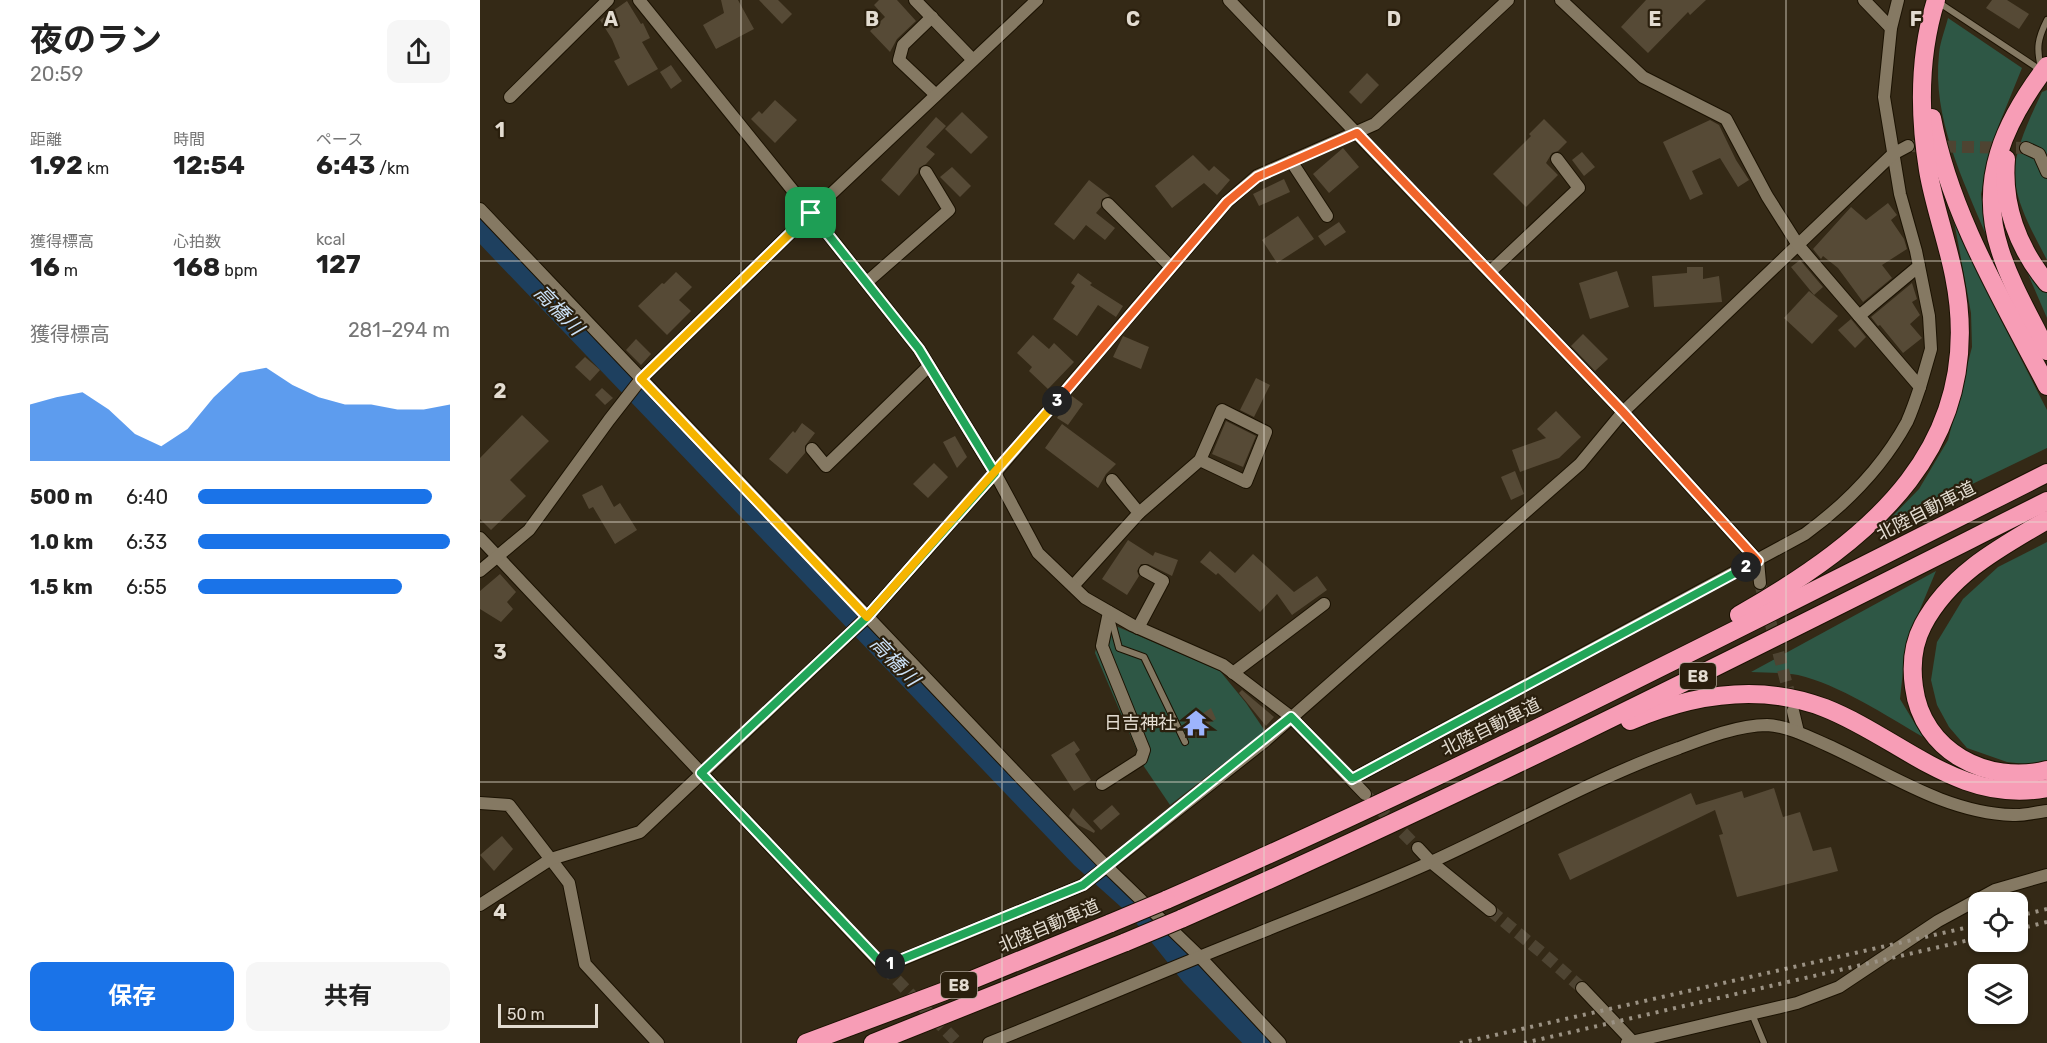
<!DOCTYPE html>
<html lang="ja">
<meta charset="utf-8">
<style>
:root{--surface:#fff;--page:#f6f6f6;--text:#222;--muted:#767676;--accent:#1a73e8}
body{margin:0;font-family:Rubik,"Noto Sans JP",sans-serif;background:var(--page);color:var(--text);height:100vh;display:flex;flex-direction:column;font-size:22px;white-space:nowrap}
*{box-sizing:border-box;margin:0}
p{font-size:20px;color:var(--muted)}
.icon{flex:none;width:33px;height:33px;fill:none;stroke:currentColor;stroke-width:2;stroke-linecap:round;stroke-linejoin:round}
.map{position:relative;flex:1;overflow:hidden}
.side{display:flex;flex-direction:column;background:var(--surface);width:480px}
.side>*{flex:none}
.buttons{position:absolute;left:1488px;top:892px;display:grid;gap:12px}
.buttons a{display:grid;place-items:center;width:60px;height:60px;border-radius:12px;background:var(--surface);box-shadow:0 2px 4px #0004;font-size:30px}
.scale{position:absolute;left:18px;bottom:15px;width:100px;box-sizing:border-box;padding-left:6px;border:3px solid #e3dcd1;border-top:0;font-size:16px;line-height:21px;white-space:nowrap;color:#e3dcd1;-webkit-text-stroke:4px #2a1f0d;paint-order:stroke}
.pin{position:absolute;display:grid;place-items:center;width:51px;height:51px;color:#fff;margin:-26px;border-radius:12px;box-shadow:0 3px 9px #0006}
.km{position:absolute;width:30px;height:30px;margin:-15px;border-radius:50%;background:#222;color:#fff;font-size:16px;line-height:30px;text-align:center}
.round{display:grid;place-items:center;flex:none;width:63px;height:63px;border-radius:12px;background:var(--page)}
.head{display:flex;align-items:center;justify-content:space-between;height:102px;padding:0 30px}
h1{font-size:33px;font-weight:700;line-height:45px}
.stats{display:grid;grid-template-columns:repeat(3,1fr);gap:9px;height:102px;padding:6px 30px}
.stats div{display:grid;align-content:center}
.stats b{font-size:26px;font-weight:700}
.stats small{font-size:16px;font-weight:400}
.stats p{font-size:16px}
.chart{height:168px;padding:12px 30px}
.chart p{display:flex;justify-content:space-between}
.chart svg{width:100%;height:108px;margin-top:6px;fill:var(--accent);opacity:.7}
.action{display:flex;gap:12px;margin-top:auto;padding:12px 30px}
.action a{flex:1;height:69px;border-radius:12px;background:var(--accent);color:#fff;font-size:24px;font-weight:700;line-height:69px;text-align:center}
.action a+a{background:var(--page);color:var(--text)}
ul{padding:0 30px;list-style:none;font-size:20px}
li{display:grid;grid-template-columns:96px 72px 1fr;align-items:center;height:45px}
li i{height:15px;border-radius:8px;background:var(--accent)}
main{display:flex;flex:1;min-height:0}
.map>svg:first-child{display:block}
.green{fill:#2e5745}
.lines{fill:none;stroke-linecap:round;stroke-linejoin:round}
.river{stroke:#1e405f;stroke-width:24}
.building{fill:#564a36}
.minor-tunnel{stroke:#4e4432;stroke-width:12;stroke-dasharray:12 6;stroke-linecap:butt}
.tertiary-tunnel{stroke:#4e4432;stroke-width:12;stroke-dasharray:12 6;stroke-linecap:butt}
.service-casing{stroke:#1b1202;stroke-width:8}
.minor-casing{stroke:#1b1202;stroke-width:14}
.tertiary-casing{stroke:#1b1202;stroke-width:14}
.motorway-casing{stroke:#1b1202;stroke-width:20}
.service{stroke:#857963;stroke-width:6}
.minor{stroke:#857963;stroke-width:12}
.tertiary{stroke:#857963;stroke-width:12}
.motorway{stroke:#f79db6;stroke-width:18}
.rail{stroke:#9b9284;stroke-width:4;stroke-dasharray:3 6;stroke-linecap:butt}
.motorway-bridge-casing{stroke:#1b1202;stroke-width:20;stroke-linecap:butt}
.motorway-bridge{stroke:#f79db6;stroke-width:18}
.split-1-casing{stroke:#fff;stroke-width:12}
.split-2-casing{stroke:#fff;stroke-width:12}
.split-3-casing{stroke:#fff;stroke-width:12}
.split-4-casing{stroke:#fff;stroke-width:12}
.split-1{stroke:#22a559;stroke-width:8}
.split-2{stroke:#22a559;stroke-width:8}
.split-3{stroke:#f0652b;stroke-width:8}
.split-4{stroke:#f5b400;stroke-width:8}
.grid{fill:none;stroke:#e3dcd1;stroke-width:1.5;stroke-opacity:0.55}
.labels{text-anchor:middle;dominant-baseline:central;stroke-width:4.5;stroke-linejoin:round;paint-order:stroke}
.shield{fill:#2a1f0d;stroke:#aca396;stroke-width:1.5}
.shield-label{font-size:16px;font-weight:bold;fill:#e3dcd1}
.street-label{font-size:18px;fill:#e3dcd1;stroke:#2a1f0d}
.poi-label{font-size:18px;fill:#e3dcd1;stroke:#2a1f0d;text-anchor:end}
.water-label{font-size:20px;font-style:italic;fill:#cbe1f7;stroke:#2a1f0d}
.grid-label{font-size:20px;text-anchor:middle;font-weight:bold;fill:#e3dcd1;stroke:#2a1f0d;stroke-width:4.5;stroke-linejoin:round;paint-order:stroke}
</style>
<main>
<section class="side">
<div class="head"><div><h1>夜のラン</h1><p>20:59</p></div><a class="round"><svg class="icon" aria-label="share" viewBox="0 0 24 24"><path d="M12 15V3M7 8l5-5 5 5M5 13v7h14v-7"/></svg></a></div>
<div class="stats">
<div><p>距離</p><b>1.92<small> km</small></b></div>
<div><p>時間</p><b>12:54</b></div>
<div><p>ペース</p><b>6:43<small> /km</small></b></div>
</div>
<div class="stats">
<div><p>獲得標高</p><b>16<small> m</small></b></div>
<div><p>心拍数</p><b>168<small> bpm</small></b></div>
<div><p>kcal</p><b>127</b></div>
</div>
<div class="chart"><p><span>獲得標高</span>281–294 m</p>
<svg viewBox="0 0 160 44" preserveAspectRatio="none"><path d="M0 44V21L10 18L20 16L30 23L40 33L50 38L60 31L70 18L80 8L90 6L100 13L110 18L120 21L130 21L140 23L150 23L160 21V44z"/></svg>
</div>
<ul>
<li><b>500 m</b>6:40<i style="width:93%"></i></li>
<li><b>1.0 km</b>6:33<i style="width:100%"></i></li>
<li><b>1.5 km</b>6:55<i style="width:81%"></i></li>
</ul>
<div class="action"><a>保存</a><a>共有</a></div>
</section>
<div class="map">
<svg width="1567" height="1043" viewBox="0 0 1567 1043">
<rect width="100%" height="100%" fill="#342916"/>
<g class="green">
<path d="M1468 18 1542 68 1518 127 1501 194 1507 237C1483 180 1452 118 1459 54 1460 42 1465 30 1468 18Z"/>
<path d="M1567 90V260C1554 235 1539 209 1535 182 1531 155 1551 116 1562 92Z"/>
<polygon points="1472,210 1521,320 1567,410 1567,448 1401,528 1439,489 1468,440 1492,347 1491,313"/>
<polygon points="1538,251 1567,292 1567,318"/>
<polygon points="1567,542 1567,762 1554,765 1527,762 1487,748 1469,727 1457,705 1451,680 1457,642 1483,599 1518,567"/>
<path d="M1456 571 1426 643 1420 699 1443 737C1407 716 1358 684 1318 675 1303 672 1286 673 1271 672Z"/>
<polygon points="622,620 740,671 766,703 785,731 690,805 663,765 615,653"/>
</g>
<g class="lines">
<polyline class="river" points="0,227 602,856 658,906 713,975 779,1043"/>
</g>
<g class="building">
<polygon points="241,0 258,0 274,29 236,49 223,25 244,13"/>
<polygon points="279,0 298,0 312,14 302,24"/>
<polygon points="399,0 417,0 436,21 417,39 410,52 390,31 405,17 394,5"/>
<polygon points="1166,0 1226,0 1210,15 1208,12 1168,53 1141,27"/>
<polygon points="1512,0 1527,0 1549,14 1539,29 1506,8"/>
<polygon points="147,1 161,24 163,23 170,38 162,42 178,69 148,86 134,61 140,58 132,39 120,20"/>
<polygon points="191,65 202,81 191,89 180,72"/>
<polygon points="887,73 899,85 881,104 869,92"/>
<polygon points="295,100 317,120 295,143 271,119 279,111 282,114"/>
<polygon points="482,112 508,137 491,154 465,129"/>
<polygon points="456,117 466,126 446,147 455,154 446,164 439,168 438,173 419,196 401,180"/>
<polygon points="1064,119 1087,142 1078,151 1072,153 1066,163 1078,175 1046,207 1013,174 1051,136 1049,134"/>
<polygon points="1230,120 1239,125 1256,160 1269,180 1258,187 1240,158 1212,171 1223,194 1210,200 1183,142"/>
<polygon points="863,148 879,167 849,193 833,174"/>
<polygon points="1102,152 1115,167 1104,176 1092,160"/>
<polygon points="713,155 729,171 734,166 750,180 737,195 724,183 692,208 675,186"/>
<polygon points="472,167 491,186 480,197 460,177"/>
<polygon points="804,179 810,192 779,206 773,194"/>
<polygon points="609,180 630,196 622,199 621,207 616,213 635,228 625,240 606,225 594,240 574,224"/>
<polygon points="1408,203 1417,215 1411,220 1424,239 1427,249 1402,265 1412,278 1383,302 1358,268 1343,256 1341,259 1333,249 1371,207 1386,220"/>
<polygon points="818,216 834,239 797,263 782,240"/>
<polygon points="859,222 866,232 845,246 838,236"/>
<polygon points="1320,260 1343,287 1334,295 1311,267"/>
<polygon points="1207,267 1223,267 1223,279 1239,276 1242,302 1174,307 1172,276 1207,273"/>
<polygon points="1137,271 1149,307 1110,319 1099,283"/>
<polygon points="196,272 212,287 199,300 211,311 187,335 158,306 182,283 184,284"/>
<polygon points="598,273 612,283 610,285 643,306 636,317 618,305 597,336 573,319 595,286 591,283"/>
<polygon points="1432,283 1437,299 1432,302 1440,315 1430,324 1442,338 1423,353 1400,325 1398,326 1391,317"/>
<polygon points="1329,291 1358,316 1332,344 1304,318"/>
<polygon points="1371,319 1386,337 1375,348 1358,330"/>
<polygon points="1103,334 1128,359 1115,371 1091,346"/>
<polygon points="553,335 569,349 574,343 594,362 568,389 549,371 552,367 537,353"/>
<polygon points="643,336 669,347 661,369 633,357"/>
<polygon points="156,339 171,354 161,365 146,350"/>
<polygon points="105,357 120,370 110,381 95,367"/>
<polygon points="776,378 790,385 774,417 760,410"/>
<polygon points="122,388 133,398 125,405 115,395"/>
<polygon points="592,396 603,404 588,425 577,418"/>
<polygon points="1076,411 1101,437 1079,458 1040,472 1032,450 1066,438 1057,429"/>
<polygon points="42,415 69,441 30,480 46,496 11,530 0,519 0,458"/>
<polygon points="746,421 776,436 763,467 732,454"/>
<polygon points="322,423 335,433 325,446 325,453 307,474 289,459 313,431 315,433"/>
<polygon points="582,424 636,464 626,474 618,488 565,448"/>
<polygon points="475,436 487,457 477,468 463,442"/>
<polygon points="454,463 468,477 448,498 433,484"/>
<polygon points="1035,471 1044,494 1031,500 1021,477"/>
<polygon points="122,485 134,507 140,503 157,530 135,544 113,507 109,509 102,495"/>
<polygon points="648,540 673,556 675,552 698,560 692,576 668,564 661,564 657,571 659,576 647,595 622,579"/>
<polygon points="730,551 755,573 773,554 814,592 837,576 847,590 812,615 797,594 780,612 738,573 736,575 720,562"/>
<polygon points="20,574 36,592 27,602 33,609 21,622 0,609 0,591"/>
<polygon points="762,690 794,717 786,726 759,693"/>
<polygon points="718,708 722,714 731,708 736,719 729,723 732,728 714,738 703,719"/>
<polygon points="594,741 600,750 595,754 611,780 594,791 571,755"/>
<polygon points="1294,788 1303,817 1320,812 1333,851 1351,847 1358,871 1257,897 1239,835 1243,834 1235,810 1090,880 1078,854 1211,793 1216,805 1262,791 1264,798"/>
<polygon points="632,805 640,814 621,830 613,821"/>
<polygon points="593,808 615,831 614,833 598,825 589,816"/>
<polygon points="22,836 33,849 14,871 0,855"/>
</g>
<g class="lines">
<g class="minor-tunnel">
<polyline points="1428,146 1546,148"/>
<polyline points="1280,583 1312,704"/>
</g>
<g class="tertiary-tunnel">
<polyline points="885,794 938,848"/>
<polyline points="1010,910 1061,952 1102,988"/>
<polyline points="404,967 478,1043"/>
</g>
<g class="service-casing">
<g id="service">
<polyline points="1458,2 1562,71"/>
<path d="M1561 67C1556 48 1558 38 1567 20"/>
<polyline points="631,618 639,648 664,657 705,742"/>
<polyline points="1272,1014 1284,1043"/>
</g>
</g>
<g class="minor-casing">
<g id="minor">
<polyline points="159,0 331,213"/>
<polyline points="435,0 493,60"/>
<polyline points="749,0 1143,412 1278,561 1280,583"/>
<polyline points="1384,0 1411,28"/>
<polyline points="1418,0 1411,28 1404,97 1420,194 1436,251 1449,316 1451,349 1440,387"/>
<polyline points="452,17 423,45 419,60 456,95"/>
<polyline points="30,97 128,0"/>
<polyline points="1546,148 1559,154 1567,172"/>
<polyline points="811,161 847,216"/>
<polyline points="628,204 691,267"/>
<polyline points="0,209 542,779 627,867 720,957 800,1043"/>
<polyline points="1010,272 1099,188 1077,159"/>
<polyline points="387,282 469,210 446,172"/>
<polyline points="1379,316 1439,266"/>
<polyline points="332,449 346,466 449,366"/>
<polyline points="659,513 720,460 742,410 786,432 766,482 720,460"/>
<polyline points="0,538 404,967 603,885 785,741 1100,464 1143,412 1413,154 1428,146"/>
<polyline points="593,586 659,513 632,480"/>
<polyline points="658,628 683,581 665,571"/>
<polyline points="753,673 844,604"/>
<polyline points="1313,711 1318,732"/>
<path d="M872 779 1325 534C1366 504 1402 468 1427 422 1432 411 1436 399 1440 387L1318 245 1287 196 1246 119 1163 77 1081 0"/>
<polyline points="622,784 661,759 664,750 622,646 629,612"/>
<polyline points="0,803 29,805 89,883 105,964 178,1043"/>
<polyline points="0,905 71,859 160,832 387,617 515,473 747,202 777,176 895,124 1028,0"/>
<path d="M509 1043C598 1008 685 970 774 935 833 911 891 889 949 863 1033 825 1112 779 1199 748 1225 738 1259 725 1287 725 1308 726 1329 737 1347 745 1407 772 1465 813 1533 815 1544 816 1556 812 1567 811"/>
</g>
</g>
<g class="tertiary-casing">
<g id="tertiary">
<polyline points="331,213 439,349 515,473 558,553 605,598 652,625 743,665 811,717 885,794"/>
<polyline points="0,571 49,530 129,420 161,379 331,213 557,0"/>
<polyline points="938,848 951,862 1010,910"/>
<polyline points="1102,988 1154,1043"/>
<polyline points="1147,1043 1317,1003 1359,987 1458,921 1515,890 1567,875"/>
</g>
</g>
<g class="motorway-casing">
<g id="motorway">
<path d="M1567 66C1525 121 1497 180 1520 250 1531 285 1551 318 1567 351"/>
<path d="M1452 118C1470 214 1523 301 1567 386"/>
<path d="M1526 159C1522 205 1538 248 1567 283"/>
<path d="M1567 520C1519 548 1470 574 1443 625 1433 644 1431 666 1434 687 1442 751 1507 785 1567 770"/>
<path d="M1259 615C1391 540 1508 445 1474 276 1467 240 1454 206 1448 170 1439 114 1439 54 1456 0"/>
<path d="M1150 721C1213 694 1280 683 1345 708 1421 738 1479 805 1567 788"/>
<path d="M686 900C985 770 1275 620 1567 473"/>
<path d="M701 919C995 790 1280 645 1567 501"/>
<polyline points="326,1043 465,991 631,923"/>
<polyline points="393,1043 646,942"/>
</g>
</g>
<use href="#service" class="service"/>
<use href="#minor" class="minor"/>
<use href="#tertiary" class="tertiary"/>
<use href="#motorway" class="motorway"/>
<g class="rail">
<polyline points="1538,916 1567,909"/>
<polyline points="1538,929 1567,922"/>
<polyline points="980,1043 1498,925"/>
<polyline points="1044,1043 1498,938"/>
</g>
<g class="motorway-bridge-casing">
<g id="motorway-bridge">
<polyline points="631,923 686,900"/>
<polyline points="646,942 701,919"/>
</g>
</g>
<use href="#motorway-bridge" class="motorway-bridge"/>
</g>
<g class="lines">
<g class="split-1-casing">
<polyline id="split-1" points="331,213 439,349 515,473 387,617 221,773 404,966 410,964"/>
</g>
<g class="split-2-casing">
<polyline id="split-2" points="410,964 603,885 811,717 872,779 1266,567"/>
</g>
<g class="split-3-casing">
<polyline id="split-3" points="577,401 747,202 777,177 877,133 1143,412 1278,561 1266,567"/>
</g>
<g class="split-4-casing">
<polyline id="split-4" points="331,213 161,379 387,617 577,401"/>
</g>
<use href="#split-1" class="split-1"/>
<use href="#split-2" class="split-2"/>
<use href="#split-3" class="split-3"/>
<use href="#split-4" class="split-4"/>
</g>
<path class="grid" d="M261 0V1043M522 0V1043M784 0V1043M1045 0V1043M1306 0V1043M0 261H1567M0 522H1567M0 782H1567"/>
<defs>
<g id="temple-bare" transform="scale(2.07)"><path d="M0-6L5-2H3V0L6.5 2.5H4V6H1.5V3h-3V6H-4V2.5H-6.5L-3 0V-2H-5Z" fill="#9db4fd" stroke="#2a1f0d" stroke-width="2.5" paint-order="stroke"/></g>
</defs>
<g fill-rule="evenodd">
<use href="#temple-bare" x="716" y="723"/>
</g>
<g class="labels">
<g class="shield">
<rect x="1200" y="663" width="36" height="26" rx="4.5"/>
<rect x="461" y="972" width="36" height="26" rx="4.5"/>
</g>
<g class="shield-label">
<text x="1218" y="676">E8</text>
<text x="479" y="985">E8</text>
</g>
<g class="street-label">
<text transform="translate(1446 511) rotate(-27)">北陸自動車道</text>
<text transform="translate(1011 727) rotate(-26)">北陸自動車道</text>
<text transform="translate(569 926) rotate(-23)">北陸自動車道</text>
</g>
<g class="poi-label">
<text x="696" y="723">日吉神社</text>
</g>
<g class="water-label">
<text transform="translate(79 310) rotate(46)">高橋川</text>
<text transform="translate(415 661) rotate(46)">高橋川</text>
</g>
</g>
<g class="grid-label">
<text x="131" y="26">A</text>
<text x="392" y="26">B</text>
<text x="653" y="26">C</text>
<text x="914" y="26">D</text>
<text x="1175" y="26">E</text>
<text x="1436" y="26">F</text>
<text x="20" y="137">1</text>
<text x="20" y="398">2</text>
<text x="20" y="659">3</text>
<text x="20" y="919">4</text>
</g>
</svg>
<div class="buttons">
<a><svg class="icon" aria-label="locate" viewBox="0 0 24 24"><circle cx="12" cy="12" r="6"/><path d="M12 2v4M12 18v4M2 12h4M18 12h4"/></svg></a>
<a><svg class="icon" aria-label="layers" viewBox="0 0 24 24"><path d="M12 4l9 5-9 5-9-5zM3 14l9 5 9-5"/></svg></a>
</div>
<div class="scale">50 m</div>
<div class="pin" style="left:331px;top:213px;background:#1e9e55"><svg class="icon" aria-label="arrive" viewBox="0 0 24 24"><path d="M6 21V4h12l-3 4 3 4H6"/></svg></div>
<b class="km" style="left:410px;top:964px">1</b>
<b class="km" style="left:1266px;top:567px">2</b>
<b class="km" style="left:577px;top:401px">3</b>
</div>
</main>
